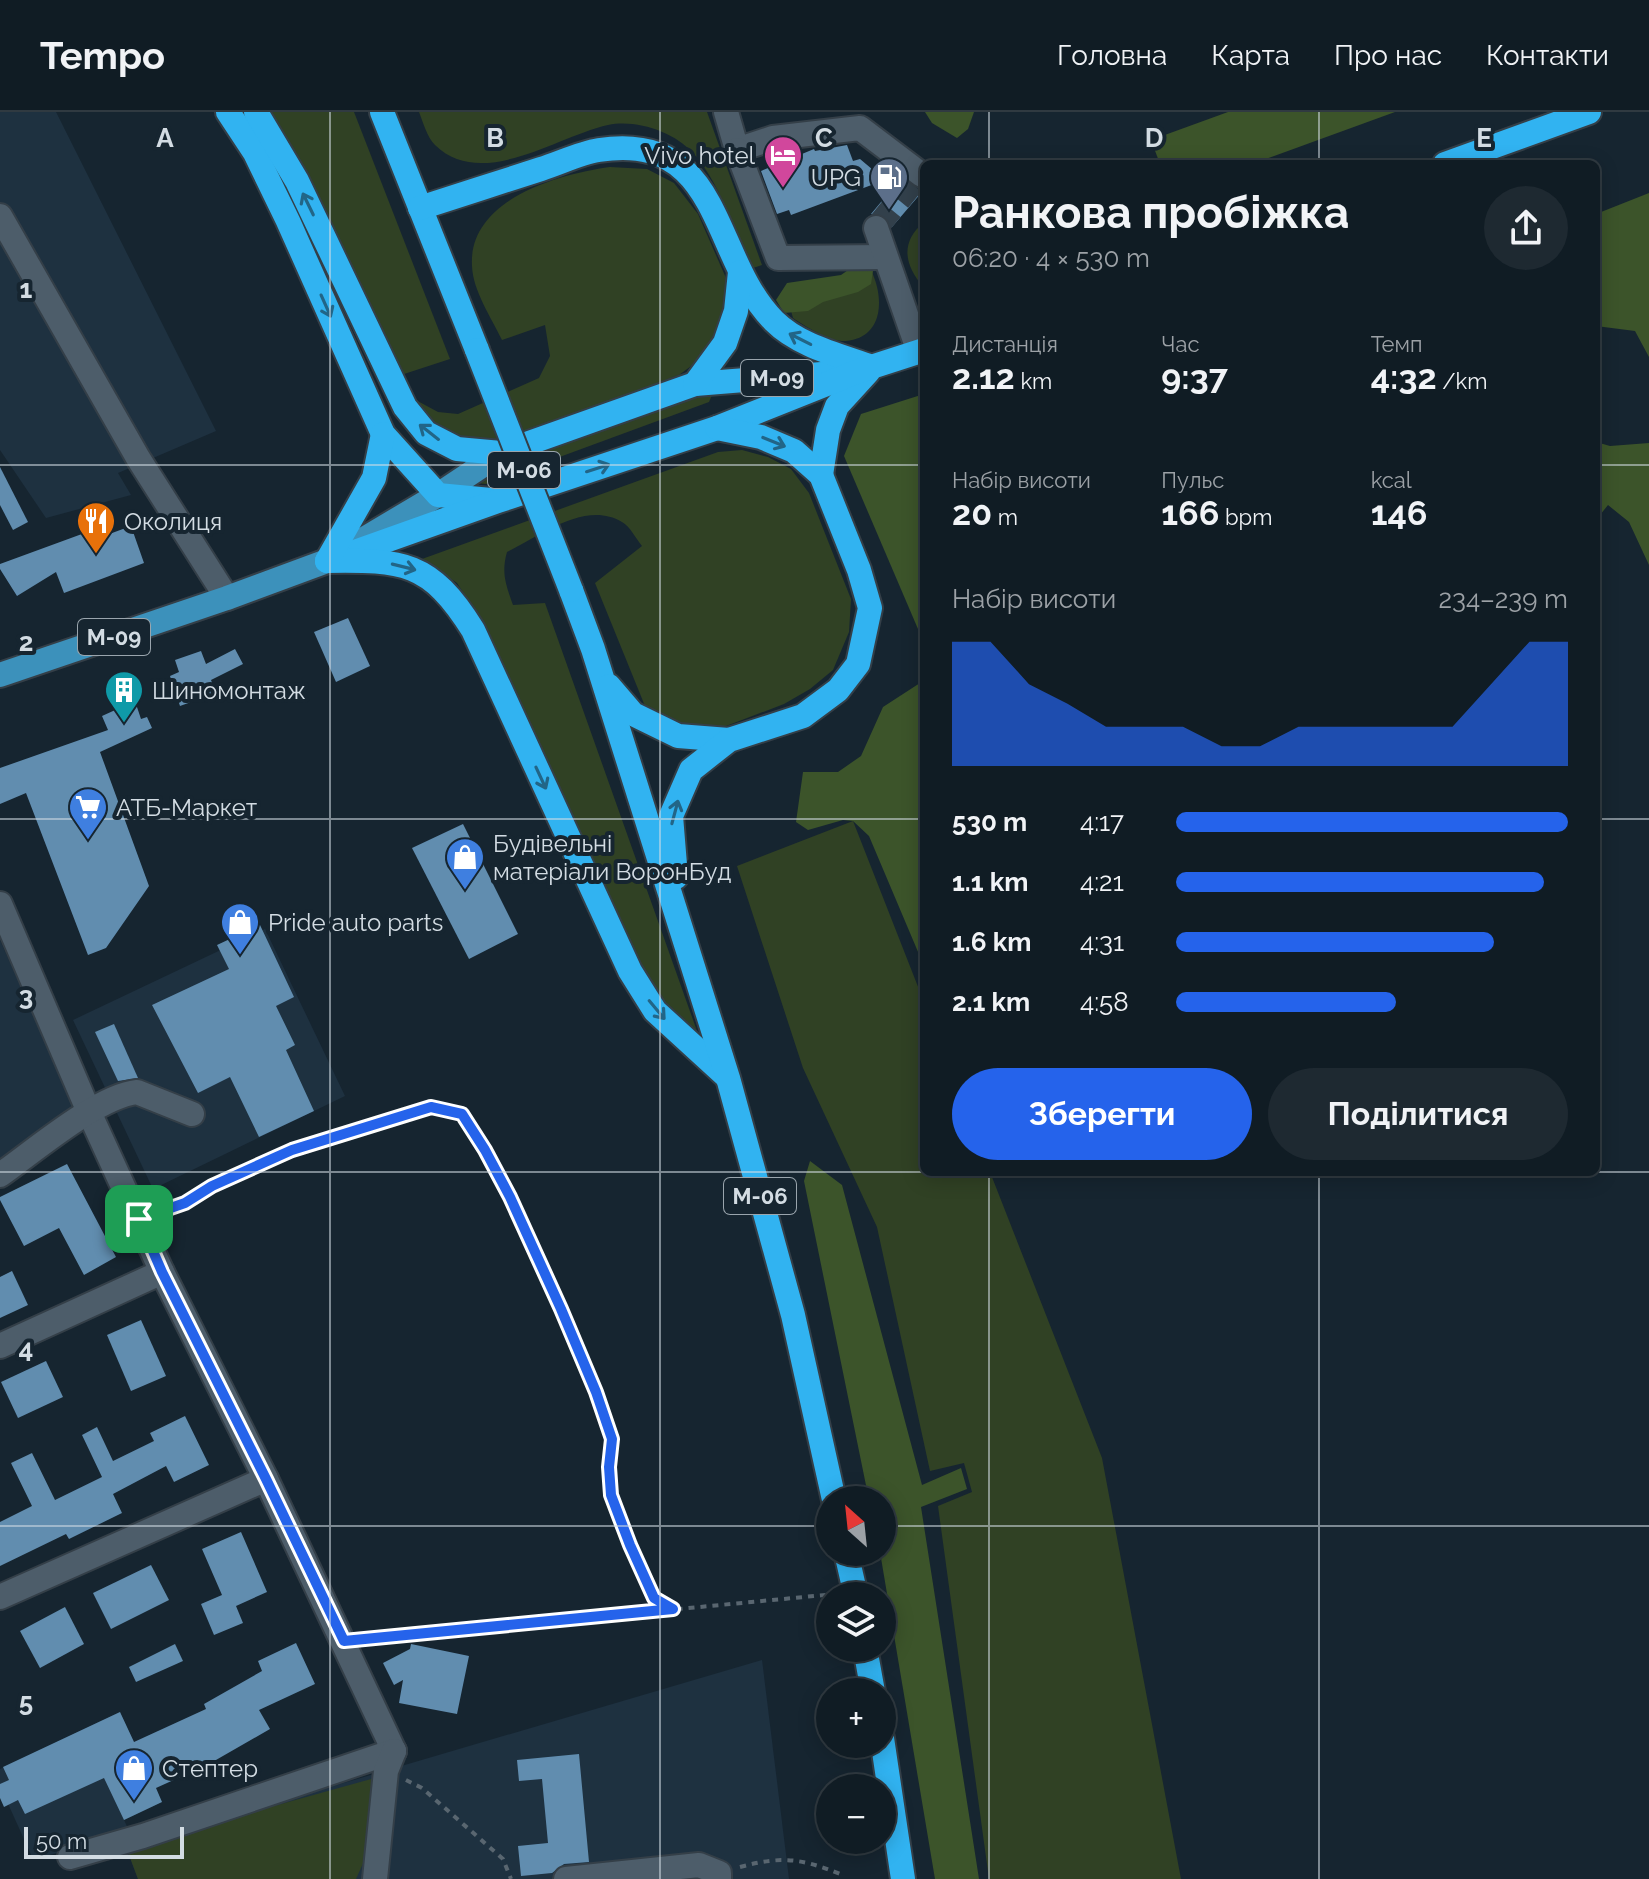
<!DOCTYPE html>
<html lang="uk">
<meta charset="utf-8">
<style>
:root{--surface:#101c24;--page:#1e2931;--text:#f1f3f6;--muted:#9ca1a6;--line:#303a41;--accent:#2563eb}
body{margin:0;font-family:Raleway,sans-serif;background:var(--page);color:var(--text);height:100vh;display:flex;flex-direction:column;font-size:30px;white-space:nowrap}
*{box-sizing:border-box;margin:0}
p{font-size:26px;color:var(--muted)}
.icon{flex:none;width:44px;height:44px;fill:none;stroke:currentColor;stroke-width:2;stroke-linecap:round;stroke-linejoin:round}
.map{position:relative;flex:1;overflow:hidden}
.panel{position:absolute;left:920px;top:48px;width:680px;height:1016px;display:flex;flex-direction:column;background:var(--surface);border-radius:12px;box-shadow:0 4px 20px #0003,0 0 0 2px var(--line)}
.panel>*{flex:none}
.needle{width:52px;rotate:333deg}
.buttons{position:absolute;left:816px;top:1374px;display:grid;gap:16px}
.buttons a{display:grid;place-items:center;width:80px;height:80px;border-radius:50%;background:var(--surface);box-shadow:0 4px 20px #0003,0 0 0 2px var(--line);font-size:40px}
.scale{position:absolute;left:24px;bottom:20px;width:160px;box-sizing:border-box;padding-left:8px;border:4px solid #d3dce3;border-top:0;font-size:22px;line-height:28px;white-space:nowrap;color:#d3dce3;-webkit-text-stroke:6px #162530;paint-order:stroke}
.pin{position:absolute;display:grid;place-items:center;width:68px;height:68px;color:#fff;margin:-34px;border-radius:16px;box-shadow:0 4px 12px #0006}
.round{display:grid;place-items:center;flex:none;width:84px;height:84px;border-radius:42px;background:var(--page)}
.headline{display:flex;align-items:center;justify-content:space-between;height:136px;padding:0 32px}
h1{font-size:44px;font-weight:700;line-height:60px}
.stats{display:grid;grid-template-columns:repeat(3,1fr);gap:12px;height:136px;padding:8px 32px}
.stats div{display:grid;align-content:center}
.stats b{font-size:34px;font-weight:700}
.stats small{font-size:22px;font-weight:400}
.stats p{font-size:22px}
.chart{height:224px;padding:16px 32px}
.chart p{display:flex;justify-content:space-between}
.chart svg{width:100%;height:144px;margin-top:8px;fill:var(--accent);opacity:.7}
.primary-button{display:flex;gap:16px;margin-top:auto;padding:16px 32px}
.primary-button a{flex:1;height:92px;border-radius:48px;background:var(--accent);color:#fff;font-size:32px;font-weight:700;line-height:92px;text-align:center}
.primary-button a+a{background:var(--page);color:var(--text)}
ul{padding:0 32px;list-style:none;font-size:26px}
li{display:grid;grid-template-columns:128px 96px 1fr;align-items:center;height:60px}
li i{height:20px;border-radius:10px;background:var(--accent)}
header{display:flex;align-items:center;gap:48px;box-sizing:border-box;height:112px;padding:0 40px;background:var(--surface);border-bottom:2px solid var(--line)}
header strong{font-size:38px}
nav{display:flex;gap:44px;margin-inline-start:auto;font-size:28px}
.map>svg:first-child{display:block}
.built{fill:#1e3140}
.green{fill:#304124}
.forest{fill:#3c542a}
.building{fill:#618daf}
.lines{fill:none;stroke-linecap:round;stroke-linejoin:round}
.minor-tunnel{stroke:#32404b;stroke-width:24;stroke-dasharray:24 12;stroke-linecap:butt}
.minor-casing{stroke:#343f48;stroke-width:28}
.major-casing{stroke:#343f48;stroke-width:28}
.highway-casing{stroke:#343f48;stroke-width:28}
.path{stroke:#596670;stroke-width:4;stroke-dasharray:6 6;stroke-linecap:butt}
.minor{stroke:#4d5d6a;stroke-width:24}
.major{stroke:#3c91bb;stroke-width:24}
.highway{stroke:#31b3f1;stroke-width:24}
.highway-bridge-casing{stroke:#343f48;stroke-width:28;stroke-linecap:butt}
.highway-bridge{stroke:#31b3f1;stroke-width:24}
.oneway{stroke:#226587}
.route-casing{stroke:#fff;stroke-width:16}
.route{stroke:#2563eb;stroke-width:10}
.grid{fill:none;stroke:#d3dce3;stroke-width:2;stroke-opacity:0.55}
.labels{text-anchor:middle;dominant-baseline:central;stroke-width:8;stroke-linejoin:round;paint-order:stroke}
.shield{fill:#162530;stroke:#9aa5ad;stroke-width:2}
.shield-label{font-size:22px;font-weight:bold;fill:#d3dce3}
.poi-label{font-size:24px;fill:#d3dce3;stroke:#162530;text-anchor:start}
.grid-label{font-size:26px;text-anchor:middle;font-weight:bold;fill:#d3dce3;stroke:#162530;stroke-width:8;stroke-linejoin:round;paint-order:stroke}
</style>
<header>
<strong>Tempo</strong>
<nav><a>Головна</a><a>Карта</a><a>Про нас</a><a>Контакти</a></nav>
</header>
<div class="map">
<svg width="1649" height="1767" viewBox="0 0 1649 1767">
<rect width="100%" height="100%" fill="#162530"/>
<g class="built">
<polygon points="0,0 56,0 216,319 118,361 131,383 46,406 0,338"/>
<polygon points="265,817 345,984 153,1077 73,908"/>
<polygon points="0,828 75,997 0,1050"/>
<polygon points="762,1548 789,1767 138,1767 126,1735"/>
<polygon points="120,1600 162,1690 124,1708 131,1723 33,1747 0,1674 0,1657"/>
</g>
<g class="green">
<polygon points="267,0 354,0 450,247 401,263"/>
<path d="M419 0H707L762 153 750 157C734 119 721 72 693 41 674 20 637 7 608 13 557 24 482 79 435 33 427 25 423 10 419 0Z"/>
<path d="M610 55 647 57 674 71 698 102 726 166 723 206 712 231 702 246 679 263 508 326C462 333 438 325 412 286L438 300 458 302 539 266 550 244 545 213 502 228C491 205 473 179 472 154 468 87 559 62 610 55Z"/>
<path d="M924 110V176C905 154 899 131 924 110Z"/>
<path d="M868 153C884 179 887 225 846 229 830 230 806 215 793 206L790 195Z"/>
<path d="M705 282 712 283 709 290 486 372 474 371 475 367C550 334 626 304 705 282Z"/>
<path d="M742 338 768 345 791 357 809 381 851 487 849 520 833 558 810 577 784 592 721 616 693 619 647 599 595 471 642 434C636 427 630 414 622 410 585 388 540 424 507 440 501 461 506 473 513 493L545 491 697 919 668 895 646 865 482 510 457 471 422 447 718 340Z"/>
<polygon points="853,709 924,890 924,1060 990,1060 1102,1346 1181,1767 989,1767 938,1394 972,1380 964,1351 930,1359 877,1115 803,956 737,754"/>
<polygon points="382,1664 374,1727 356,1767 138,1767 126,1735"/>
</g>
<g class="forest">
<polygon points="925,0 974,0 968,17 957,26 932,11"/>
<polygon points="1228,0 1395,0 1252,52 1160,52 1151,28"/>
<polygon points="1649,81 1649,245 1635,219 1596,214 1596,102"/>
<polygon points="866,151 873,159 871,172 858,180 823,190 808,199 784,201 776,188 787,171 841,163 854,154"/>
<polygon points="924,282 924,531 844,344 861,302"/>
<polygon points="1596,330 1610,334 1649,331 1649,453 1629,410 1608,393 1596,408"/>
<polygon points="924,564 924,667 920,670 924,708 924,854 869,724 853,709 843,708 808,718 796,710 803,660 838,660 861,644 883,595 920,571"/>
<polygon points="810,1049 842,1073 922,1373 961,1356 967,1377 921,1395 979,1767 935,1767 880,1440 882,1440 882,1388 869,1388 804,1069"/>
</g>
<g class="building">
<polygon points="847,33 853,49 860,47 885,68 791,103 789,98 777,102 761,59 814,37 815,39"/>
<polygon points="901,66 922,80 892,115 885,104 871,102"/>
<polygon points="0,355 28,410 13,418 0,393"/>
<polygon points="131,414 144,451 64,481 56,460 17,484 0,457 0,452 101,415 104,424"/>
<polygon points="348,506 370,554 336,570 314,520"/>
<polygon points="235,537 243,552 211,568 216,581 180,594 170,564 179,560 175,548 201,539 206,552"/>
<polygon points="135,589 141,607 147,605 152,616 100,640 149,774 106,836 88,843 26,681 0,692 0,656 108,618 102,604"/>
<polygon points="463,712 518,822 469,847 412,736"/>
<polygon points="260,813 294,885 276,894 295,933 286,938 314,999 259,1025 230,965 198,981 152,893 229,857 217,833"/>
<polygon points="114,912 138,966 118,969 95,920"/>
<polygon points="67,1052 116,1145 84,1163 59,1116 24,1134 0,1088 0,1085"/>
<polygon points="12,1159 28,1193 0,1206 0,1165"/>
<polygon points="141,1208 166,1264 131,1279 107,1223"/>
<polygon points="46,1249 63,1285 18,1306 1,1270"/>
<polygon points="185,1304 209,1353 174,1370 166,1354 113,1382 122,1401 69,1427 66,1422 0,1454 0,1410 32,1394 11,1351 32,1341 55,1388 102,1365 82,1323 97,1315 113,1349 154,1329 150,1321"/>
<polygon points="241,1420 267,1480 236,1494 243,1511 214,1523 201,1492 222,1483 202,1437"/>
<polygon points="151,1453 169,1488 111,1517 93,1481"/>
<polygon points="65,1495 84,1532 40,1556 20,1519"/>
<polygon points="296,1531 315,1572 259,1598 270,1617 209,1652 156,1676 162,1690 124,1708 104,1666 25,1702 18,1688 4,1695 0,1686 0,1672 9,1668 3,1655 120,1600 134,1630 206,1597 204,1592 262,1559 258,1549"/>
<polygon points="175,1532 183,1549 136,1570 129,1555"/>
<polygon points="411,1532 469,1544 457,1602 399,1591 403,1568 394,1573 383,1551 410,1537"/>
<polygon points="579,1642 589,1750 564,1752 552,1761 521,1764 518,1734 548,1731 542,1667 519,1669 517,1648"/>
</g>
<g class="lines">
<polyline class="minor-tunnel" points="876,116 912,72"/>
<g class="minor-casing">
<g id="minor">
<polyline points="726,0 737,38 773,26 860,16 922,63"/>
<polyline points="737,38 778,146 885,145"/>
<polyline points="0,104 138,346 227,486"/>
<polyline points="876,116 919,240"/>
<polyline points="0,792 89,1000 162,1160 266,1367 394,1639"/>
<path d="M0 1063C33 1040 98 984 137 980L192 1002"/>
<polyline points="0,1234 162,1160"/>
<polyline points="0,1485 266,1367"/>
<polyline points="70,1745 143,1724 394,1639"/>
<polyline points="375,1767 386,1659 394,1639"/>
<polyline points="566,1767 699,1753 719,1761 719,1767"/>
</g>
</g>
<g class="major-casing">
<polyline id="major" points="0,563 227,486 327,449 438,383 501,341"/>
</g>
<g class="highway-casing">
<g id="highway">
<polyline points="228,0 255,41 288,109 383,322 438,383 491,388"/>
<polyline points="256,0 297,69 405,295 426,321 457,337 501,341 695,272 859,259"/>
<polyline points="382,0 477,238"/>
<polyline points="1445,52 1589,0"/>
<path d="M420 96C460 83 501 70 541 57 560 51 580 41 599 38 724 19 710 145 774 209 799 234 839 243 872 255"/>
<polyline points="695,272 725,231 736,199 740,160"/>
<polyline points="821,363 828,318 837,294 868,260"/>
<polyline points="346,443 498,389 717,316 859,259 924,238"/>
<path d="M327 449C403 448 430 449 473 518L630 859 655 899 726 964"/>
<polyline points="327,449 374,366 383,322"/>
<polyline points="571,478 593,537 728,966 793,1203 834,1388"/>
<polyline points="609,574 633,602 678,624 729,628"/>
<polyline points="676,765 671,704 691,658 729,628 803,604 838,578 858,552 870,496 859,458 821,363 794,339 761,325 717,316"/>
<polyline points="846,1440 856,1484"/>
<polyline points="865,1536 873,1580"/>
<polyline points="882,1626 903,1767"/>
</g>
</g>
<g class="path">
<path d="M159 1100 185 1091 212 1074 292 1038 431 995 462 1002C512 1079 547 1164 583 1248 591 1268 611 1308 612 1328 614 1346 607 1364 611 1383 615 1402 641 1468 653 1484 657 1490 667 1494 673 1497"/>
<polyline points="366,1527 835,1482"/>
<polyline points="406,1668 422,1676 503,1747 511,1767"/>
<path d="M740 1755C781 1744 801 1746 840 1762"/>
</g>
<use href="#minor" class="minor"/>
<use href="#major" class="major"/>
<use href="#highway" class="highway"/>
<g class="highway-bridge-casing">
<polyline id="highway-bridge" points="477,238 571,478"/>
</g>
<use href="#highway-bridge" class="highway-bridge"/>
</g>
<defs><path id="oneway-shaft" d="M-6 0H5M1.5-3L5.5 0L1.5 3" fill="none" stroke-width="1.6" stroke-linecap="round" stroke-linejoin="round" transform="scale(2)"/></defs>
<g class="oneway">
<use href="#oneway-shaft" transform="translate(308 92) rotate(-116)"/>
<use href="#oneway-shaft" transform="translate(326 194) rotate(66)"/>
<use href="#oneway-shaft" transform="translate(800 227) rotate(-153)"/>
<use href="#oneway-shaft" transform="translate(429 320) rotate(-142)"/>
<use href="#oneway-shaft" transform="translate(774 330) rotate(22)"/>
<use href="#oneway-shaft" transform="translate(598 356) rotate(-18)"/>
<use href="#oneway-shaft" transform="translate(404 455) rotate(14)"/>
<use href="#oneway-shaft" transform="translate(541 666) rotate(65)"/>
<use href="#oneway-shaft" transform="translate(675 700) rotate(-75)"/>
<use href="#oneway-shaft" transform="translate(657 898) rotate(50)"/>
</g>
<g class="lines">
<g class="route-casing">
<polygon id="route" points="431,995 462,1002 485,1038 510,1085 561,1197 596,1280 612,1327 609,1355 611,1383 630,1433 654,1486 673,1497 344,1529 266,1367 162,1160 139,1107 185,1091 212,1074 292,1038"/>
</g>
<use href="#route" class="route"/>
</g>
<path class="grid" d="M330 0V1767M660 0V1767M989 0V52M1319 0V52M0 353H924M1596 353H1649M0 707H924M1596 707H1649M0 1060H1649M989 1060V1767M1319 1060V1767M0 1414H830M882 1414H1649"/>
<defs>
<g id="hotel-pin" transform="scale(2)"><path d="M0 17L-7.5 6A9.5 9.5 0 1 1 7.5 6Z" fill="#d1479c" stroke="#162530"/><path d="M-6-4.5h1.5V1H6V5H4.5V3h-9V5H-6ZM-4 0a1.8 1.8 0 1 1 3.6 0ZM.5 0V-2.5h3Q6-2.5 6 0Z" fill="#fff"/></g>
<g id="fuel-pin" transform="scale(2)"><path d="M0 17L-7.5 6A9.5 9.5 0 1 1 7.5 6Z" fill="#5c6f8a" stroke="#162530"/><path d="M-5.5-6h7V0h2V4h1.3V-2.5L3-4.5l.8-.8L6-3V5H2.5V1h-1V6h-7ZM-4.2-4.7v3.2H.2V-4.7Z" fill="#fff"/></g>
<g id="restaurant-pin" transform="scale(2)"><path d="M0 17L-7.5 6A9.5 9.5 0 1 1 7.5 6Z" fill="#e8710a" stroke="#162530"/><path d="M-5-6h1v4h1v-4h1v4h1v-4h1v5L-1.5 .5V6h-2V.5L-5-1ZM5-6V6H3V1.5H1.5Q1.5-4 5-6Z" fill="#fff"/></g>
<g id="building-pin" transform="scale(2)"><path d="M0 17L-7.5 6A9.5 9.5 0 1 1 7.5 6Z" fill="#0f9aa8" stroke="#162530"/><path d="M-4-6H4V6H1V3H-1V6H-4ZM-2.5-4.3h1.7v1.8h-1.7ZM.8-4.3h1.7v1.8H.8ZM-2.5-1h1.7V.8h-1.7ZM.8-1h1.7V.8H.8Z" fill="#fff"/></g>
<g id="supermarket-pin" transform="scale(2)"><path d="M0 17L-7.5 6A9.5 9.5 0 1 1 7.5 6Z" fill="#3f7fe0" stroke="#162530"/><path d="M-6-5.5h2.5l.6 2H6L4.5 2H-2.5L-4.4-4H-6ZM-1.5 3.2a1.3 1.3 0 1 0 .1 0ZM3 3.2a1.3 1.3 0 1 0 .1 0Z" fill="#fff"/></g>
<g id="shop-pin" transform="scale(2)"><path d="M0 17L-7.5 6A9.5 9.5 0 1 1 7.5 6Z" fill="#3f7fe0" stroke="#162530"/><path d="M-5-2.5h2.3a2.7 3.5 0 0 1 5.4 0H5L5.5 6h-11ZM-1.5-2.5h3a1.5 2.3 0 0 0-3 0Z" fill="#fff"/></g>
</defs>
<g fill-rule="evenodd">
<use href="#hotel-pin" x="783" y="43"/>
<use href="#fuel-pin" x="889" y="65"/>
<use href="#restaurant-pin" x="96" y="409"/>
<use href="#building-pin" x="124" y="578"/>
<use href="#supermarket-pin" x="88" y="695"/>
<use href="#shop-pin" x="465" y="745"/>
<use href="#shop-pin" x="240" y="810"/>
<use href="#shop-pin" x="134" y="1656"/>
</g>
<g class="labels">
<g class="shield">
<rect x="741" y="248" width="72" height="36" rx="6"/>
<rect x="488" y="340" width="72" height="36" rx="6"/>
<rect x="78" y="507" width="72" height="36" rx="6"/>
<rect x="724" y="1066" width="72" height="36" rx="6"/>
</g>
<g class="shield-label">
<text x="777" y="266">М-09</text>
<text x="524" y="358">М-06</text>
<text x="114" y="525">М-09</text>
<text x="760" y="1084">М-06</text>
</g>
<g class="poi-label">
<text x="755" y="43" text-anchor="end">Vivo hotel</text>
<text x="861" y="65" text-anchor="end">UPG</text>
<text x="124" y="409">Околиця</text>
<text x="152" y="578">Шиномонтаж</text>
<text x="116" y="695">ATБ-Маркет</text>
<text x="493" y="731">Будівельні<tspan x="493" dy="28">матеріали ВоронБуд</tspan></text>
<text x="268" y="810">Pride auto parts</text>
<text x="162" y="1656">Стептер</text>
</g>
</g>
<g class="grid-label">
<text x="165" y="35">A</text>
<text x="495" y="35">B</text>
<text x="824" y="35">C</text>
<text x="1154" y="35">D</text>
<text x="1484" y="35">E</text>
<text x="26" y="186">1</text>
<text x="26" y="539">2</text>
<text x="26" y="893">3</text>
<text x="26" y="1246">4</text>
<text x="26" y="1599">5</text>
</g>
</svg>
<div class="buttons">
<a><svg class="needle" viewBox="-14 -14 28 28"><path d="M0-13l5 13h-10z" fill="#e53935"/><path d="M0 13l5-13h-10z" fill="#9ca1a6"/></svg></a>
<a><svg class="icon" aria-label="layers" viewBox="0 0 24 24"><path d="M12 4l9 5-9 5-9-5zM3 14l9 5 9-5"/></svg></a>
<a>+</a>
<a>−</a>
</div>
<div class="scale">50 m</div>
<div class="pin" style="left:139px;top:1107px;background:#1e9e55"><svg class="icon" aria-label="arrive" viewBox="0 0 24 24"><path d="M6 21V4h12l-3 4 3 4H6"/></svg></div>
<section class="panel">
<div class="headline"><div><h1>Ранкова пробіжка</h1><p>06:20 · 4 × 530 m</p></div><a class="round"><svg class="icon" aria-label="share" viewBox="0 0 24 24"><path d="M12 15V3M7 8l5-5 5 5M5 13v7h14v-7"/></svg></a></div>
<div class="stats">
<div><p>Дистанція</p><b>2.12<small> km</small></b></div>
<div><p>Час</p><b>9:37</b></div>
<div><p>Темп</p><b>4:32<small> /km</small></b></div>
</div>
<div class="stats">
<div><p>Набір висоти</p><b>20<small> m</small></b></div>
<div><p>Пульс</p><b>166<small> bpm</small></b></div>
<div><p>kcal</p><b>146</b></div>
</div>
<div class="chart"><p><span>Набір висоти</span>234–239 m</p>
<svg viewBox="0 0 160 44" preserveAspectRatio="none"><path d="M0 44V6L10 6L20 19L30 25L40 32L50 32L60 32L70 38L80 38L90 32L100 32L110 32L120 32L130 32L140 19L150 6L160 6V44z"/></svg>
</div>
<ul>
<li><b>530 m</b>4:17<i style="width:100%"></i></li>
<li><b>1.1 km</b>4:21<i style="width:94%"></i></li>
<li><b>1.6 km</b>4:31<i style="width:81%"></i></li>
<li><b>2.1 km</b>4:58<i style="width:56%"></i></li>
</ul>
<div class="primary-button"><a>Зберегти</a><a>Поділитися</a></div>
</section>
</div>
